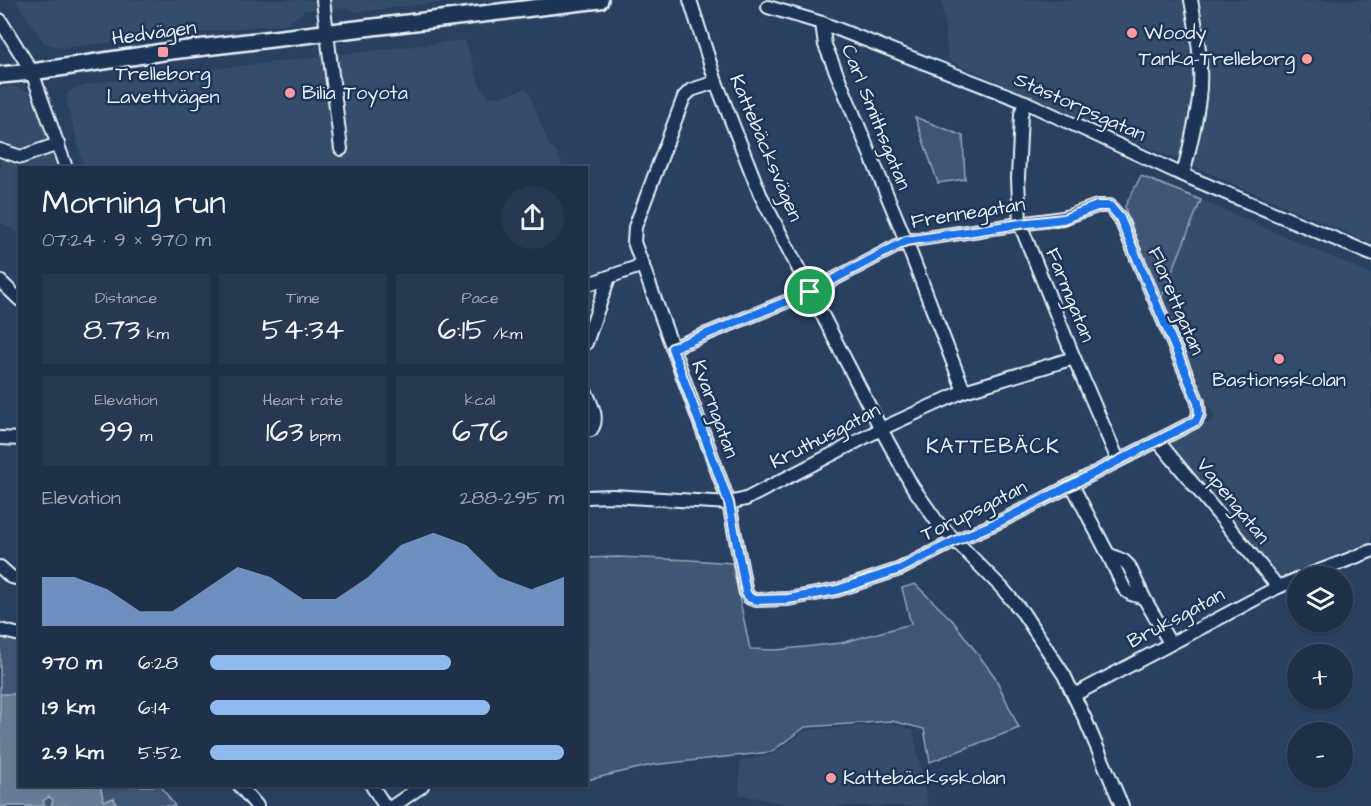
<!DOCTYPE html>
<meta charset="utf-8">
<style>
:root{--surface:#1f3049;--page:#273850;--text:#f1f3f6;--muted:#a1a9b4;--line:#3c4b61;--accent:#90b9f0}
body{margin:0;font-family:"Architects Daughter",sans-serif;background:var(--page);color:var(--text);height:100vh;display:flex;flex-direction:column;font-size:22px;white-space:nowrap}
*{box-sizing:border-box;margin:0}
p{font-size:20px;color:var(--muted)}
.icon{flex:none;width:33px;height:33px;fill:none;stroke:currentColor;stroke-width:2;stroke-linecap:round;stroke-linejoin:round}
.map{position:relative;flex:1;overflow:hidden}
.sheet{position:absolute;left:18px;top:166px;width:570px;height:621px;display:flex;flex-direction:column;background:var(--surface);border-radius:0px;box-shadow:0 2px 4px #0004,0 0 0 2px var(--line)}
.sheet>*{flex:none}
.tools{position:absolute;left:1287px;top:566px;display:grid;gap:12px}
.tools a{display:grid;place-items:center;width:66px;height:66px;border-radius:50%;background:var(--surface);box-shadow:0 2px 4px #0004,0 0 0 2px var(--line);font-size:30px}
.pin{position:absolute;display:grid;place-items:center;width:51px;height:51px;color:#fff;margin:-26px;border:3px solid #fff;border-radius:50%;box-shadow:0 2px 6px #0007}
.round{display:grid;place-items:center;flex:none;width:63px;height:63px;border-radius:32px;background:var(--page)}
.summary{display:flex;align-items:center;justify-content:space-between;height:102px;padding:0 24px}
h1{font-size:33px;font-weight:600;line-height:45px}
.stats{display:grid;grid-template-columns:repeat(3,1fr);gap:9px;height:102px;padding:6px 24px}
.stats div{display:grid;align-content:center;border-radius:0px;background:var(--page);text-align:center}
.stats b{font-size:30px;font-weight:600}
.stats small{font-size:16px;font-weight:400}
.stats p{font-size:16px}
.chart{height:168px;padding:12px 24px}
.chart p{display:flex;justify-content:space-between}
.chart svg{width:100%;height:108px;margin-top:6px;fill:var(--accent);opacity:.7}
ul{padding:0 24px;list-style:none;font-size:20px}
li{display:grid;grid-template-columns:96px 72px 1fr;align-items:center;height:45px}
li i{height:15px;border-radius:8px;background:var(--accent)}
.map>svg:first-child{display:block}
.built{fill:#364d6b}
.green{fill:#415774;stroke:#94a4b6;stroke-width:1.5}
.water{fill:#6b7c95;stroke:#9dabbd;stroke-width:1.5}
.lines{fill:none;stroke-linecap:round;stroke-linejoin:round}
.minor-casing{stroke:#e8f1f8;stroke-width:16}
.major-casing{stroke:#e8f1f8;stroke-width:20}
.minor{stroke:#1d3557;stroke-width:12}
.major{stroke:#1d3557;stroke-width:15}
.route-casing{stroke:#fff;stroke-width:12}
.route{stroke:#1a73e8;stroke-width:8}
.poi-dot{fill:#ff9aa2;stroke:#1d3557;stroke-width:2}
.labels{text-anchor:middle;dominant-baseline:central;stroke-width:5;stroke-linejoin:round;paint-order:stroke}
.street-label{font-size:20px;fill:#e8f1f8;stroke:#1d3557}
.poi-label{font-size:20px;fill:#e8f1f8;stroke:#1d3557;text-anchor:start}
.neighbourhood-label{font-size:21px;letter-spacing:1.5px;fill:#e8f1f8;stroke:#1d3557}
</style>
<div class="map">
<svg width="1371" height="806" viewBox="0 0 1371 806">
<rect width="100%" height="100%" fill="#294061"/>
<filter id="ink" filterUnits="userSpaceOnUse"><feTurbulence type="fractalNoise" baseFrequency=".0167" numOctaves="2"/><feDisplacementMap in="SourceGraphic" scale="12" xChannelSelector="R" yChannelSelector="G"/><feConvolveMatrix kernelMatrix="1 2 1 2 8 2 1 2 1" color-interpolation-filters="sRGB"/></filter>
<g filter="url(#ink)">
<g class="built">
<polygon points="15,0 461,0 357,12 348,8 305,10 288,23 62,48 44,43"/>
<polygon points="942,0 1305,0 1305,2 1319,0 1371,0 1371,243 948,60"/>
<polygon points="465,40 481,89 489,96 500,97 527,88 549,145 557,152 563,168 84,168 66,99 69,92 76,88 101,82"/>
<polygon points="11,86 29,92 44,130 56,168 20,168 19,234 0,222 0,88"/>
<polygon points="1201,200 1371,274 1371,542 1280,576 1169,442 1215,419 1161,299"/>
<polygon points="892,724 913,730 928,806 793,806 739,794 740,761 772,755 806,730"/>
</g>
<g class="green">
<polygon points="915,117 963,136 965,179 938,183"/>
<polygon points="1141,176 1201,200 1161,299 1127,215 1125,206"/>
<polygon points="617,557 691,560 732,563 750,649 776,650 841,643 911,624 902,588 915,584 953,621 995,677 1019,728 930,762 924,729 892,721 805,727 771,752 652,765 587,780 587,558"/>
<polygon points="0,635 10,640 19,640 20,786 161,786 175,806 0,806"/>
</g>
<polygon class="water" points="0,694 19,694 20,786 100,786 104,801 114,798 117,806 51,806 53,800 49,797 43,801 45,806 0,806"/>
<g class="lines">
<g class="minor-casing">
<g id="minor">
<polyline points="323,0 341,149"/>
<polyline points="690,0 716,82 760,194 881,429 912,486 938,523 1001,587 1023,613 1064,675 1085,719 1122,806"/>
<polyline points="768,7 822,23 1025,102 1183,175 1371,254"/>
<polyline points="0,20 32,72 66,168"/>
<polyline points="822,23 825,45 906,241 964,391"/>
<polyline points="1025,102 1021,114 1018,178 1020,224 1074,358 1118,460"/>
<polyline points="0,150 21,157 58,144"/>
<path d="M1183 175C1189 150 1196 124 1199 98 1203 66 1197 31 1191 0"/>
<polyline points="0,281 20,300"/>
<polyline points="586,285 643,265"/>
<polyline points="586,343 609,277"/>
<polyline points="672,348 810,292 906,241 1020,224 1063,218 1097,206 1110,206 1120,218 1198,402 1199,414 1196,421 1001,521 955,541 900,569 837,590 788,599 756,600 750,598 746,593 729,503 634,242 635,227 684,97 691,90 716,82"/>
<path d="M586 392C591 404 600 419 591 430L586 431"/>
<polyline points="0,438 20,439"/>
<polyline points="1158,441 1278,587"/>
<polyline points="1072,485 1108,554 1125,590 1131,594 1144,598"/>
<polyline points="586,497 613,496 729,503 746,499 881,429 964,391 1074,358"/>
<polyline points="1108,554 1124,561 1129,566 1144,598 1170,643"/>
<polyline points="0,567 11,577 20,579"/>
<polyline points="1306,576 1371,551"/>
<polyline points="0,630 20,635"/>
<polyline points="1074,695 1278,587 1298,579"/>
<polyline points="240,786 257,806"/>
<polyline points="372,786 385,806"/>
<polyline points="393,806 422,786"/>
</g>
</g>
<g class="major-casing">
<polyline id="major" points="0,75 32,72 163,52 600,0"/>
</g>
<use href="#minor" class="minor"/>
<use href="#major" class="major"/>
</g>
</g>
<g class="lines" filter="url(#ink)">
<g class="route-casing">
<polygon id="route" points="1097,206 1110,206 1120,218 1198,402 1199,414 1196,421 1001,521 955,541 900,569 837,590 788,599 756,600 750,598 746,593 729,503 672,348 810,292 906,241 1020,224 1063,219"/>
</g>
<use href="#route" class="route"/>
</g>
<g class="poi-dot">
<circle cx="1132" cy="33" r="6"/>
<rect x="157" y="46" width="12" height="12" rx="3"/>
<circle cx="1307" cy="59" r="6"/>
<circle cx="290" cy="93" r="6"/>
<circle cx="1279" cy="359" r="6"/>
<circle cx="831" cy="778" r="6"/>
</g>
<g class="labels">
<g class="street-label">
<text transform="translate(154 33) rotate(-8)">Hedvägen</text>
<text transform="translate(1080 107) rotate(24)">Ståstorpsgatan</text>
<text transform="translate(876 117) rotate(68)">Carl Smithsgatan</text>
<text transform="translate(766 148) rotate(67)">Kattebäcksvägen</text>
<text transform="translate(968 213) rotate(-9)">Frennegatan</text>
<text transform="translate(1070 295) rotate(68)">Farmgatan</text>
<text transform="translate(1176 301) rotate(67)">Florettgatan</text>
<text transform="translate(715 409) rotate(70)">Kvarngatan</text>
<text transform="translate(825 436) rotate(-27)">Kruthusgatan</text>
<text transform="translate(1233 501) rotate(51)">Vapengatan</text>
<text transform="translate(974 511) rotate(-26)">Torupsgatan</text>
<text transform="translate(1176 618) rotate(-28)">Bruksgatan</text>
</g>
<g class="poi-label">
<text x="1144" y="33">Woody</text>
<text x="1295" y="59" text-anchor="end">Tanka-Trelleborg</text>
<text x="163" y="74" text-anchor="middle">Trelleborg<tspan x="163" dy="23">Lavettvägen</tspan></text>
<text x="302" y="93">Bilia Toyota</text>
<text x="1279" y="380" text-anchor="middle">Bastionsskolan</text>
<text x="843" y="778">Kattebäcksskolan</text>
</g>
<g class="neighbourhood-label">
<text x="993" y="446">KATTEBÄCK</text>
</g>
</g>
</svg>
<div class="tools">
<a><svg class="icon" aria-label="layers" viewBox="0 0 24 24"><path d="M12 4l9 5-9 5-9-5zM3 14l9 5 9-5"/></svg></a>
<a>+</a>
<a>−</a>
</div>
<div class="pin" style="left:810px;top:292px;background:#1e9e55"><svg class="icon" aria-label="arrive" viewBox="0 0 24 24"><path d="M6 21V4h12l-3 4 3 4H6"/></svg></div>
<section class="sheet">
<div class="summary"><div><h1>Morning run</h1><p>07:24 · 9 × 970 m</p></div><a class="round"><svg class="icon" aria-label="share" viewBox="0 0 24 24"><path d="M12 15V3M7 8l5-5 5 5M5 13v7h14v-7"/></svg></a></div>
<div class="stats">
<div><p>Distance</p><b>8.73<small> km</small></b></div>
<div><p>Time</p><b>54:34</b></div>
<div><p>Pace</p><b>6:15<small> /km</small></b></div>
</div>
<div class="stats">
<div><p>Elevation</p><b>99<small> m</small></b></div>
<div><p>Heart rate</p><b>163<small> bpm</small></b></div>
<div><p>kcal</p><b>676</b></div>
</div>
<div class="chart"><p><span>Elevation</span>288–295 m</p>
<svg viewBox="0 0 160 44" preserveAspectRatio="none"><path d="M0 44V24L10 24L20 29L30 38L40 38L50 29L60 20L70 24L80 33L90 33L100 24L110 11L120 6L130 11L140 24L150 29L160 24V44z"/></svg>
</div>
<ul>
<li><b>970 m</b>6:28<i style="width:68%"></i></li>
<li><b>1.9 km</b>6:14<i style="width:79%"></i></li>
<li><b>2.9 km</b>5:52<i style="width:100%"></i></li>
</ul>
</section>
</div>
